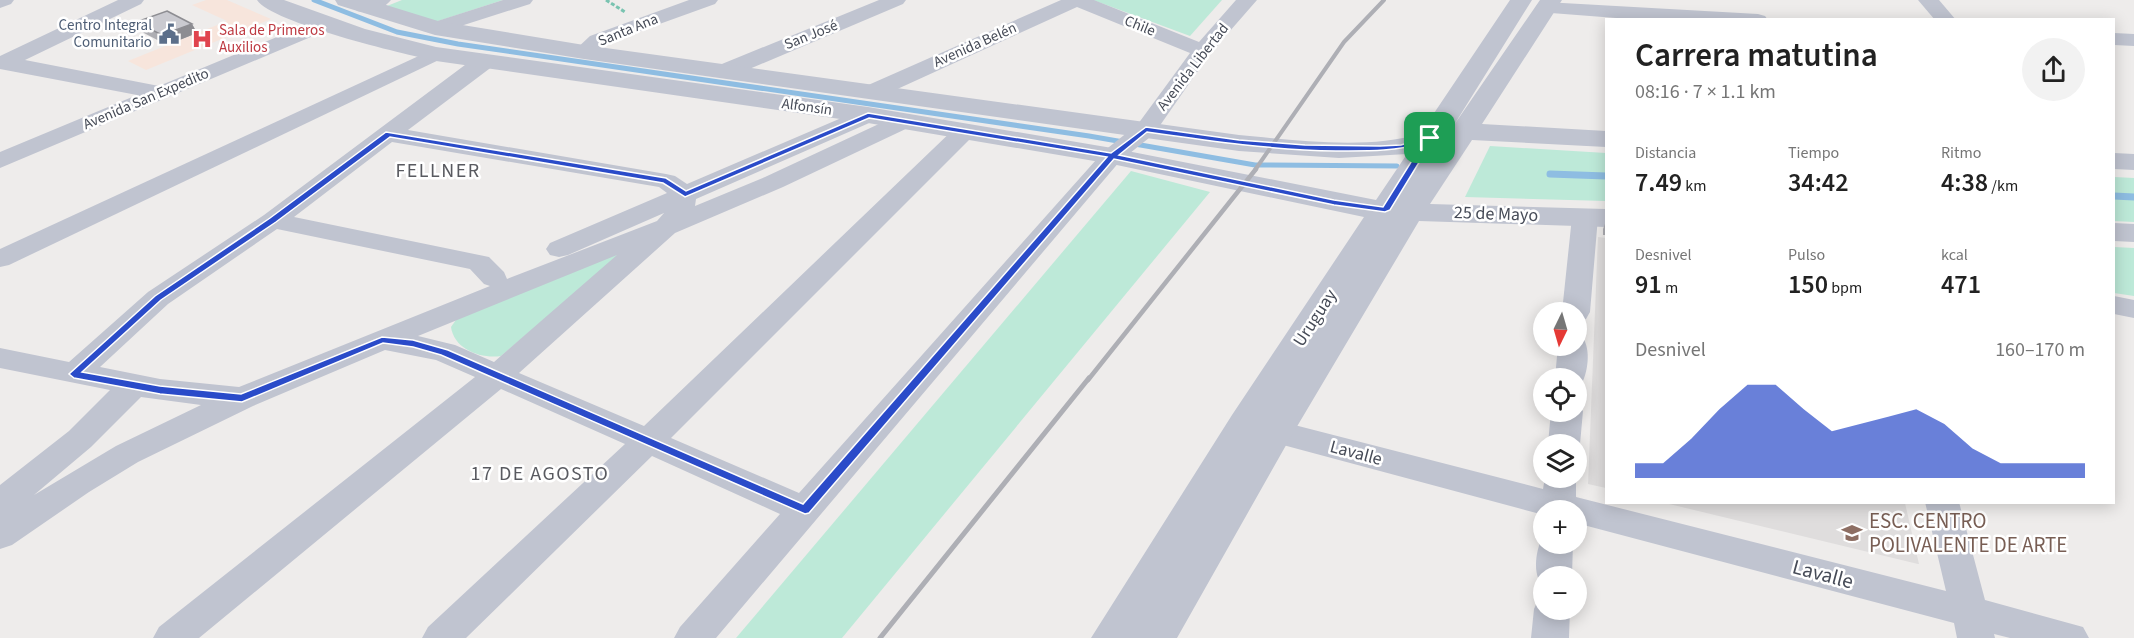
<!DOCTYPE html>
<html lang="es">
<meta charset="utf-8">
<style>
:root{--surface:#fff;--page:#f2f2f2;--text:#222;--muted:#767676;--accent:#2a4bc9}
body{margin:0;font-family:"Source Sans 3",sans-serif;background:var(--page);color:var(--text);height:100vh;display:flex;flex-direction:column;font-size:22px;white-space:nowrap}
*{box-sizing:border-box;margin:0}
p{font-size:20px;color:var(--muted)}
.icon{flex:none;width:33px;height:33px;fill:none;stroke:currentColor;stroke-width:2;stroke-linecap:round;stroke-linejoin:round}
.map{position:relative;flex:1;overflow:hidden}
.details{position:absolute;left:1605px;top:18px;width:510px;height:486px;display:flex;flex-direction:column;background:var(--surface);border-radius:0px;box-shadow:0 3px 15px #0003}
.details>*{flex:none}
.needle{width:39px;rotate:185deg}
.tools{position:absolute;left:1533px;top:302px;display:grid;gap:12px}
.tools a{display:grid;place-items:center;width:54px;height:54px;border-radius:50%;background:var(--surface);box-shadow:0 3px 15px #0003;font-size:30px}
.pin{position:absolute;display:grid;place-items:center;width:51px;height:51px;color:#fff;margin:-26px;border-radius:12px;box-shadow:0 3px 9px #0006}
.round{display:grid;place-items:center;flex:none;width:63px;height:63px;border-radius:32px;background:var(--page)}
.headline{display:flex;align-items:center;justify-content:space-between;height:102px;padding:0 30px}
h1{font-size:33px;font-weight:600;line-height:45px}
.stats{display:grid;grid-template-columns:repeat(3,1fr);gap:9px;height:102px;padding:6px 30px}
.stats div{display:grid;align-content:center}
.stats b{font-size:26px;font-weight:600}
.stats small{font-size:16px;font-weight:400}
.stats p{font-size:16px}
.chart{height:168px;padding:12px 30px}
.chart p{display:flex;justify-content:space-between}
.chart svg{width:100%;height:108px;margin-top:6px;fill:var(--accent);opacity:.7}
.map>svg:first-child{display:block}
.education{fill:#dfdddd}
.medical{fill:#f7e5dc}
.green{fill:#bde9d8}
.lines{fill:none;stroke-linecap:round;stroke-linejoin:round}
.stream-far1{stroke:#8ebde2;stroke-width:5}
.stream{stroke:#8ebde2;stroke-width:7}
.path{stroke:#79c3b0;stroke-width:3;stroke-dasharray:4 2;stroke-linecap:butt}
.minor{fill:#c0c4d0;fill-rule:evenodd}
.tertiary{fill:#c0c4d0;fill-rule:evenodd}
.rail-far2{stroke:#aeafb5;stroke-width:4}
.rail-far1{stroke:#aeafb5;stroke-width:4.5}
.rail{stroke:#aeafb5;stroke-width:5}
.wall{fill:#aeaeb3}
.shaded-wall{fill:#8d8d92}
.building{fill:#cacad0;stroke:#8d8d92;stroke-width:1.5}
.route{fill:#2a4bc9;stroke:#fff;stroke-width:1.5;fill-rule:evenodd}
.labels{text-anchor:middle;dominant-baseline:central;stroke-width:5;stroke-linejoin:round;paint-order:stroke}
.far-service-label{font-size:15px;fill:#4e5e75;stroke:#fff;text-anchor:end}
.far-street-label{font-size:15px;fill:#464b57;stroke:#fff}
.far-health-label{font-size:15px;fill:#be3a42;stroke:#fff;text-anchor:start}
.street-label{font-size:18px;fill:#464b57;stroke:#fff}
.neighbourhood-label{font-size:20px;letter-spacing:1.5px;fill:#595a60;stroke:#fff}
.near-education-label{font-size:21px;fill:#785e54;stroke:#fff;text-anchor:start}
.near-street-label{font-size:21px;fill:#464b57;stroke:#fff}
</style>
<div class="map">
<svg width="2134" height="638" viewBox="0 0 2134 638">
<rect width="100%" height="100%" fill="#eeeceb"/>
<g class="education">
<polygon points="1598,237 1606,238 1606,488 1588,484"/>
<polygon points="1665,503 1905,503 1919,564 1918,564"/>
</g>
<polygon class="medical" points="206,0 227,0 271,19 146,70 128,61 227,21 192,5"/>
<g class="green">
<polygon points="402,0 503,0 432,23 382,8"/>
<polygon points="1093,0 1222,0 1190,36"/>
<polygon points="1490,146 1606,153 1606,201 1465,197"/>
<polygon points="1131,171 1210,192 842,638 736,638"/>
<polygon points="2114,177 2134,178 2134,222 2114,221"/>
<polygon points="2114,247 2134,248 2134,296 2114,293"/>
<path d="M626 250 501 356C480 359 454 349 451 327L458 317Z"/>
</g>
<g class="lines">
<polyline class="stream-far1" points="314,0 397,32 458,44 1089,136 1255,165 1397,166"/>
<g class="stream">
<polyline points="1550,174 1606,176"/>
<polyline points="2114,196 2134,197"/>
</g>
<polyline class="path" points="606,0 625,12"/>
<g class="minor">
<polygon points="0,0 14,0 11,4 0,8"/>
<polygon points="118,0 144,0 141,4 25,60 159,86 318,20 332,20 335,24 332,28 0,168 0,152 137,95 0,69 0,56"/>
<path d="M364 0H391C384 9 368 14 357 11L354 7Z"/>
<polygon points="503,0 533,0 530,4 442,32 428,32 425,28 428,24"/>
<path d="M689 0H718L715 4 604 44C595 53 590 60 577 56L573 52 590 36Z"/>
<polygon points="879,0 906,0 903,4 733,76 725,77 717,76 714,71 717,66"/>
<path d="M1061 0H1094L1199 42 1236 0H1257L1209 55 1154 134 1120 161 716 638H674L680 627 780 514 652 456 466 638H422L428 627 625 444 501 389 199 638H153L159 627 475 377 436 360 385 350 253 406 138 462 89 492 12 545 0 549V485L69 431 110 390 0 368V348L69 362 148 292 264 215 477 56 485 55 493 56 496 61 493 66 408 130 666 174 675 176 687 184 860 110 868 108 876 110 879 115 876 120 696 199 695 206 765 177 896 116 904 114 912 116 916 121 912 126 783 187 675 233 519 373 644 426 957 126 965 124 973 126 977 131 973 136 671 438 799 493 1104 151 1138 124 1190 53 1077 7 882 96 874 98 866 96 863 91 866 86ZM392 142 659 187 667 193 550 243 546 249 550 255 559 257 568 255 664 213 657 221 507 279 504 272 489 257 294 217ZM277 229 470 269 484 284 490 286 239 387 160 379 100 367 168 304ZM617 255 494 362 455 345 418 336ZM141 397 201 405 116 446 34 495 91 447Z"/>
<polygon points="1918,0 1939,0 1956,20 1935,20"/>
<polygon points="1545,2 1758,14 1765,16 1768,20 1642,20 1538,12 1535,8 1538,4"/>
<polygon points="2114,33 2134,34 2134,46 2114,45"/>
<polygon points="436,48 443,50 447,54 443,58 9,265 0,267 0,249"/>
<polygon points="1585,209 1594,212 1598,217 1590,312 1586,319 1576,321 1576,312 1562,312 1572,217 1576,212"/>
<polygon points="2114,296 2134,300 2134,318 2114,314"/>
<path d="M1576 336 1583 338C1591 350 1588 373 1581 385L1576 387V378H1555L1558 345H1576Z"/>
<polygon points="1576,403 1583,411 1580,444 1576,450 1576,444 1548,444 1551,411 1576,411"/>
<polygon points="1275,420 1543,489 1545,477 1576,475 1576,497 1946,591 1925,502 1959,502 1985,600 2083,627 2089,638 2010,638 1994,634 1995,638 1957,638 1954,623 1576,523 1576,510 1544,510 1544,515 1264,440 1259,432 1264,424"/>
<path d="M1544 534V543H1573L1572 576H1544V587C1531 575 1536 548 1544 534Z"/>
<polygon points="1544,597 1544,609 1570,609 1569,638 1531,638 1534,609 1539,598"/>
</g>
<g class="tertiary">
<path d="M257 0H284L365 29 436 47 868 107 1112 148 1376 200 1407 154 1339 158 1239 151 584 59 435 35 338 5 335 0H370L438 21 584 45 1239 135C1295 140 1366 150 1420 134L1510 0H1532L1454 125 1540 0H1562L1482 124 1606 131V147L1472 140 1430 204 1606 209V227L1419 221 1289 440 1177 638H1091L1232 415 1364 217 1112 164 868 123 436 61C404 54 272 23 257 0Z"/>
<polygon points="2114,153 2134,154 2134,170 2114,169"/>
<polygon points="2114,223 2134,224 2134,242 2114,241"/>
</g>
<polyline class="rail-far2" points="1255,170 1344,42 1384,0"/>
<polyline class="rail-far1" points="1088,380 1256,169"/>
<polyline class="rail" points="880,638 1089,378"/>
</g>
<g class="wall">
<polygon points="136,22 192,24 197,33 167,45 142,32"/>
<polygon points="1606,221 1606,235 1603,235 1603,229"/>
</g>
<polygon class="shaded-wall" points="192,24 197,33 167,45 162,35"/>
<polygon class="building" points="167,11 192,24 162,35 136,22"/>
<path class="route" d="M868 113 1111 153 1146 127 1239 140 1305 145 1380 146 1401 145 1430 136 1434 138 1390 210 1385 212 1334 205 1114 159 809 513 805 514 441 355 413 347 383 343 242 402 160 394 74 378 69 374 155 296 270 218 386 132 666 178 686 191ZM869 118 1107 157 803 504 448 350 413 340 382 337 241 394 160 386 82 372 161 300 276 222 390 137 663 183 685 197ZM1147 132C1210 141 1272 150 1336 151 1366 151 1394 152 1423 143L1383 207 1334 200 1119 155Z"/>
<defs>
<g id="civic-bare" transform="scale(1.62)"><path d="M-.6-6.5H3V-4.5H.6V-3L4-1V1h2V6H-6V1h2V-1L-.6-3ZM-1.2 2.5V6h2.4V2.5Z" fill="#5c6f8a" stroke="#fff" stroke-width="2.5" paint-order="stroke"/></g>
<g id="hospital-bare" transform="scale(1.62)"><path d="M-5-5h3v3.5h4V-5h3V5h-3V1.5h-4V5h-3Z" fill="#e0444e" stroke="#fff" stroke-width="2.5" paint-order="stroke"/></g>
<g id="school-bare" transform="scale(1.62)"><path d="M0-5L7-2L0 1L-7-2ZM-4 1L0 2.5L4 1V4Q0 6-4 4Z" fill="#8d6e63" stroke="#fff" stroke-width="2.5" paint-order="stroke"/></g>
</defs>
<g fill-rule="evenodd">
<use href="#civic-bare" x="169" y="34"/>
<use href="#hospital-bare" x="202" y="39"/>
<use href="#school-bare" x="1852" y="533"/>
</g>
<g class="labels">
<g class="far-service-label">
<text x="152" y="25">Centro Integral<tspan x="152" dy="17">Comunitario</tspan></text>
</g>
<g class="far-street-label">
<text transform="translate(1140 26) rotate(22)">Chile</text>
<text transform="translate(628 30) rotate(-22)">Santa Ana</text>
<text transform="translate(811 35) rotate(-22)">San José</text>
<text transform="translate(975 45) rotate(-24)">Avenida Belén</text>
<text transform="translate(1193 67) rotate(-52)">Avenida Libertad</text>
<text transform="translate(146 99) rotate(-23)">Avenida San Expedito</text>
<text transform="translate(807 107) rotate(8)">Alfonsín</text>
</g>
<g class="far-health-label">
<text x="219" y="30">Sala de Primeros<tspan x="219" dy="17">Auxilios</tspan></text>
</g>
<g class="street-label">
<text transform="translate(1496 214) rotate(2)">25 de Mayo</text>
<text transform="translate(1315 318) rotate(-57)">Uruguay</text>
<text transform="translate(1356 453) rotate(15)">Lavalle</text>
</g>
<g class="neighbourhood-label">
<text x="438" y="171">FELLNER</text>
<text x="540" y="474">17 DE AGOSTO</text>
</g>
<g class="near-education-label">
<text x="1869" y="521">ESC. CENTRO<tspan x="1869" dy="24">POLIVALENTE DE ARTE</tspan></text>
</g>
<g class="near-street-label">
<text transform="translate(1823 574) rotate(15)">Lavalle</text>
</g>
</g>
</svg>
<div class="tools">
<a><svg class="needle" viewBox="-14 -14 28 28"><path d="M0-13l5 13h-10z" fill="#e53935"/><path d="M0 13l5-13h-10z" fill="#767676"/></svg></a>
<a><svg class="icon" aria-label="locate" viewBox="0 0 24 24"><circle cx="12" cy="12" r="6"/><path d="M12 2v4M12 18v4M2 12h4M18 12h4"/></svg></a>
<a><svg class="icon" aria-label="layers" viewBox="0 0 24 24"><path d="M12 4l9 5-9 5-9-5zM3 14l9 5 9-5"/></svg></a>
<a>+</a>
<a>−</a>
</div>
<div class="pin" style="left:1430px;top:138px;background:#1e9e55"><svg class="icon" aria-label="arrive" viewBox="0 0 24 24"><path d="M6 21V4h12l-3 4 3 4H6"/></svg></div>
<section class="details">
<div class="headline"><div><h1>Carrera matutina</h1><p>08:16 · 7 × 1.1 km</p></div><a class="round"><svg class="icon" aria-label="share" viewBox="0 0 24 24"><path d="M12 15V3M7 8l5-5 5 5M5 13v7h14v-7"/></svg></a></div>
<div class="stats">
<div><p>Distancia</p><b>7.49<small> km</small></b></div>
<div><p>Tiempo</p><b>34:42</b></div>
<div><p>Ritmo</p><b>4:38<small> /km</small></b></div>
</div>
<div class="stats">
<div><p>Desnivel</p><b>91<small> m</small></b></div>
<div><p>Pulso</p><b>150<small> bpm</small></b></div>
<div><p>kcal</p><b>471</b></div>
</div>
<div class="chart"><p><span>Desnivel</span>160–170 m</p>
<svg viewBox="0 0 160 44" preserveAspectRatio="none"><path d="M0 44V38L10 38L20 28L30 16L40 6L50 6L60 16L70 25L80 22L90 19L100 16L110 22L120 32L130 38L140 38L150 38L160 38V44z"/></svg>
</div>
</section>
</div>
